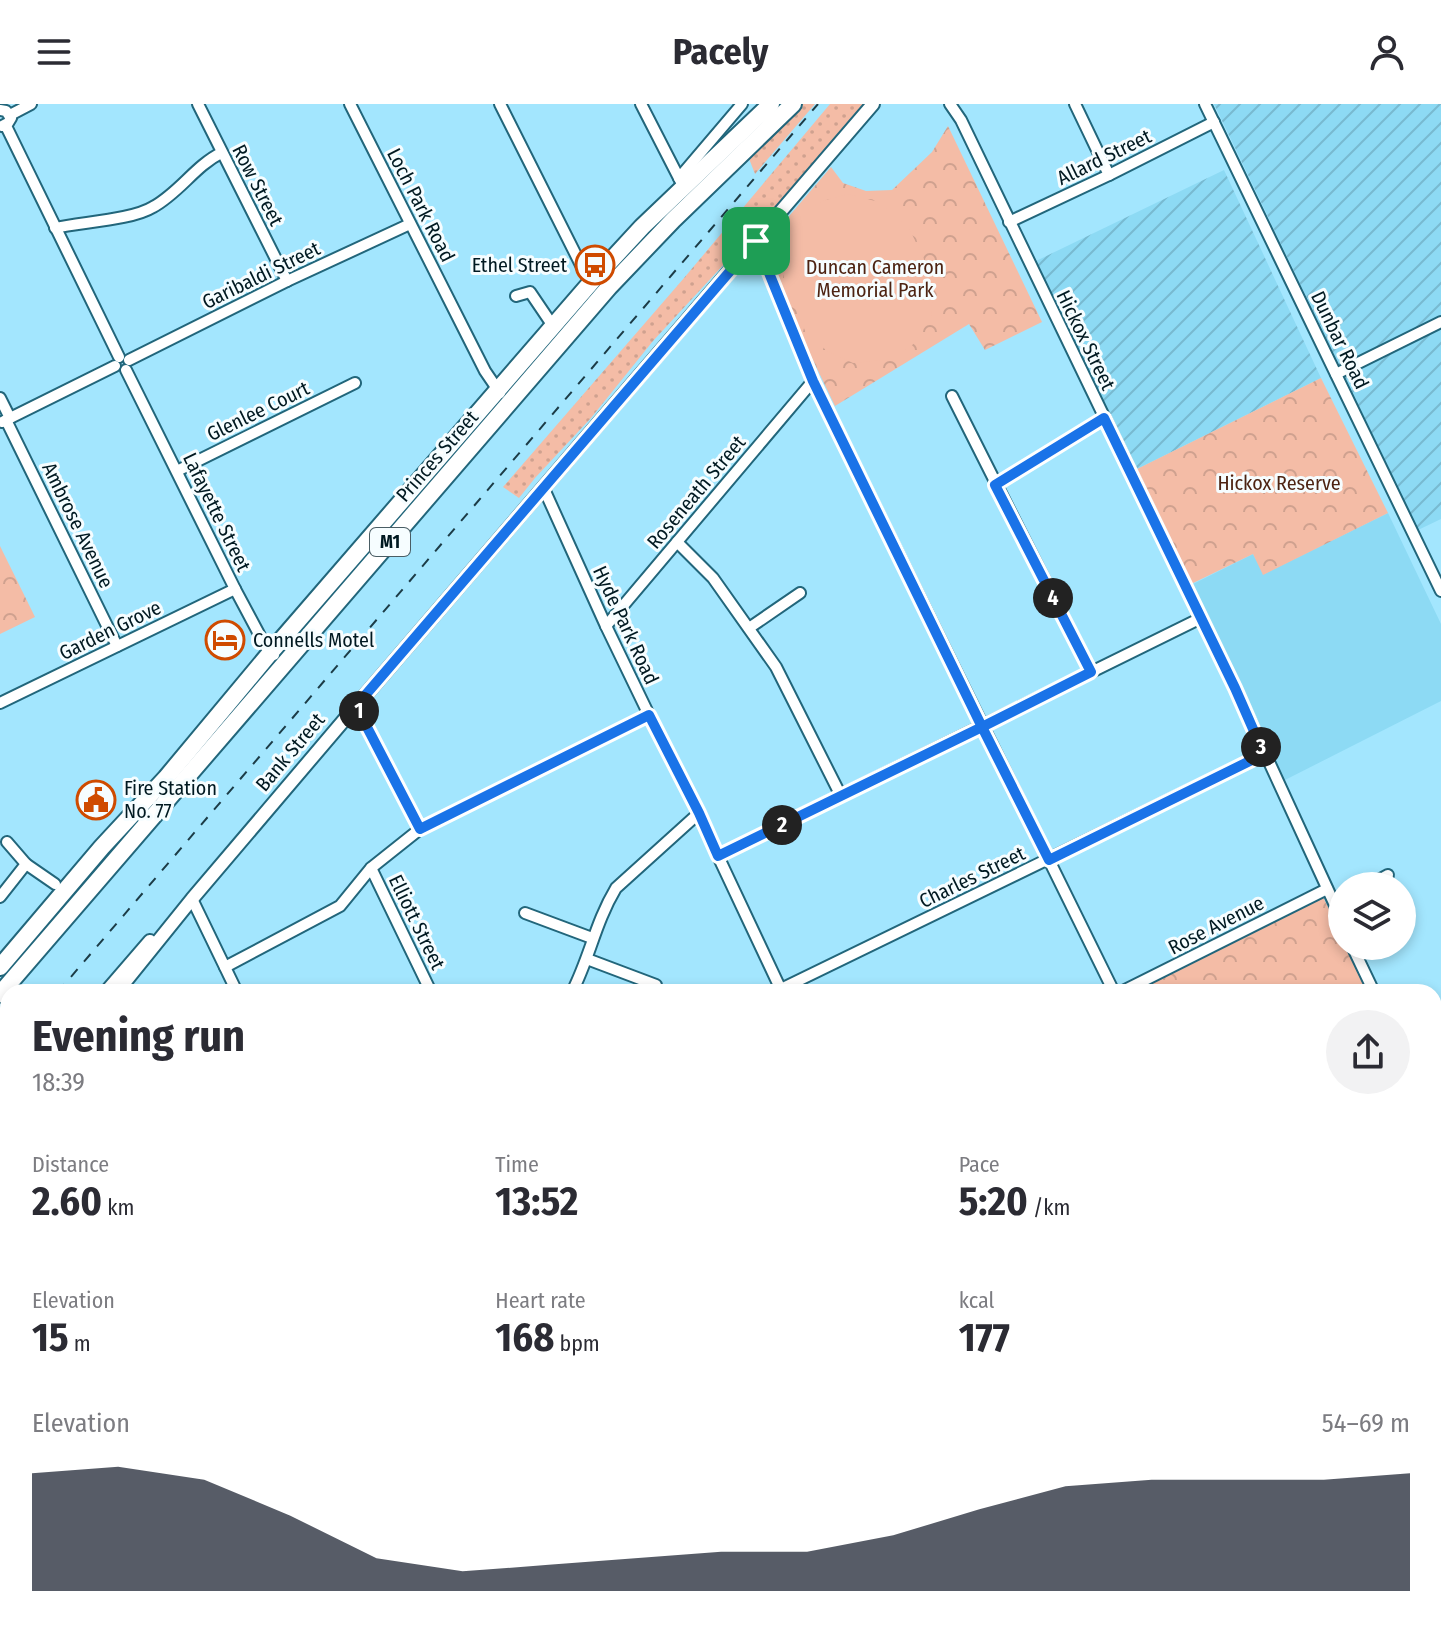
<!DOCTYPE html>
<meta charset="utf-8">
<style>
:root{--surface:#fff;--page:#f2f2f3;--text:#2b2b33;--muted:#7c7c81;--accent:#111827}
body{margin:0;font-family:"Fira Sans Condensed",sans-serif;background:var(--page);color:var(--text);height:100vh;display:flex;flex-direction:column;font-size:30px;white-space:nowrap}
*{box-sizing:border-box;margin:0}
p{font-size:26px;color:var(--muted)}
.icon{flex:none;width:44px;height:44px;fill:none;stroke:currentColor;stroke-width:2;stroke-linecap:round;stroke-linejoin:round}
.map{position:relative;flex:1;overflow:hidden}
.drawer{position:absolute;left:0px;top:880px;width:1442px;height:650px;display:flex;flex-direction:column;background:var(--surface);border-radius:24px 24px 0 0;box-shadow:0 4px 12px #0003}
.drawer>*{flex:none}
.fabs{position:absolute;left:1328px;top:768px;display:grid;gap:16px}
.fabs a{display:grid;place-items:center;width:88px;height:88px;border-radius:50%;background:var(--surface);box-shadow:0 4px 12px #0003;font-size:40px}
.pin{position:absolute;display:grid;place-items:center;width:68px;height:68px;color:#fff;margin:-34px;border-radius:16px;box-shadow:0 4px 12px #0006}
.km{position:absolute;width:40px;height:40px;margin:-20px;border-radius:50%;background:#222;color:#fff;font-size:22px;line-height:40px;text-align:center}
.round{display:grid;place-items:center;flex:none;width:84px;height:84px;border-radius:42px;background:var(--page)}
.headline{display:flex;align-items:center;justify-content:space-between;height:136px;padding:0 32px}
h1{font-size:44px;font-weight:700;line-height:60px}
.stats{display:grid;grid-template-columns:repeat(3,1fr);gap:12px;height:136px;padding:8px 32px}
.stats div{display:grid;align-content:center}
.stats b{font-size:40px;font-weight:700}
.stats small{font-size:22px;font-weight:400}
.stats p{font-size:22px}
.chart{height:224px;padding:16px 32px}
.chart p{display:flex;justify-content:space-between}
.chart svg{width:100%;height:144px;margin-top:8px;fill:var(--accent);opacity:.7}
header{display:flex;justify-content:space-between;align-items:center;height:104px;padding:0 32px;background:var(--surface);font-size:36px;font-weight:700}
.map>svg:first-child{display:block}
.built{fill:#8ddaf4}
.industrial{fill:url(#industrial-furrows)}
.grass{fill:url(#grass-dots)}
.park{fill:url(#park-crowns)}
.pitch{fill:#f4bca6}
.water{fill:url(#water-ripples)}
.lines{fill:none;stroke-linecap:round;stroke-linejoin:round}
.minor-casing{stroke:#22667b;stroke-width:14}
.major-casing{stroke:#22667b;stroke-width:16}
.highway-casing{stroke:#22667b;stroke-width:20}
.minor{stroke:#fff;stroke-width:10}
.major{stroke:#fff;stroke-width:12}
.highway{stroke:#fff;stroke-width:16}
.rail{stroke:#1c3c47;stroke-width:2;stroke-dasharray:10 10;stroke-linecap:butt}
.route-casing{stroke:#fff;stroke-width:16}
.route{stroke:#1a73e8;stroke-width:10}
.labels{text-anchor:middle;dominant-baseline:central;stroke-width:6;stroke-linejoin:round;paint-order:stroke}
.shield{fill:#f6fdff;stroke:#4a5d64;stroke-width:2}
.shield-label{font-size:18px;font-weight:bold;fill:#001921}
.street-label{font-size:20px;fill:#001921;stroke:#f6fdff}
.poi-label{font-size:20px;fill:#001921;stroke:#f6fdff;text-anchor:start}
.park-label{font-size:20px;fill:#4d2312;stroke:#f6fdff}
</style>
<header><svg class="icon" aria-label="menu" viewBox="0 0 24 24"><path d="M4 6h16M4 12h16M4 18h16"/></svg>Pacely<svg class="icon" aria-label="person" viewBox="0 0 24 24"><circle cx="12" cy="8" r="4"/><path d="M4 21q1-7 8-7t8 7"/></svg></header>
<div class="map">
<svg width="1441" height="1529" viewBox="0 0 1441 1529">
<defs>
<pattern id="industrial-furrows" width="10" height="10" patternUnits="userSpaceOnUse" patternTransform="scale(2)"><rect width="10" height="10" fill="#8ddaf4"/><path d="M-1 1l2-2M0 10L10 0M9 11l2-2" fill="none" stroke="#78bad1"/></pattern>
<pattern id="grass-dots" width="8" height="8" patternUnits="userSpaceOnUse" patternTransform="scale(2)"><rect width="8" height="8" fill="#f4bca6"/><path d="M2 2h.1M6 6h.1" fill="none" stroke="#cfa18f" stroke-width="1.8" stroke-linecap="round"/></pattern>
<pattern id="park-crowns" width="20" height="18" patternUnits="userSpaceOnUse" patternTransform="scale(2)"><rect width="20" height="18" fill="#f4bca6"/><path d="M2 6a3 3 0 1 1 6 0M12 15a3 3 0 1 1 6 0" fill="none" stroke="#cfa18f"/></pattern>
<pattern id="water-ripples" width="26" height="14" patternUnits="userSpaceOnUse" patternTransform="scale(2)"><rect width="26" height="14" fill="#b0b3f0"/><path d="M2 4q2-2 4 0t4 0M15 11q2-2 4 0t4 0" fill="none" stroke="#9699ce"/></pattern>
</defs>
<rect width="100%" height="100%" fill="#a3e6fe"/>
<polygon class="built" points="1388,409 1441,520 1441,597 1283,677 1191,481 1253,450 1264,470"/>
<g class="industrial">
<polygon points="1214,0 1441,0 1441,415 1418,426"/>
<polygon points="1224,66 1321,274 1133,367 1034,158"/>
</g>
<g class="grass">
<polygon points="801,0 815,0 755,70 748,52"/>
<polygon points="830,0 863,0 763,118 653,237 591,314 535,374 519,394 503,383 684,174"/>
</g>
<g class="park">
<polygon points="948,22 1042,218 985,246 969,220 835,302 760,146 831,63 843,79 866,87 892,86 932,48"/>
<polygon points="1321,274 1388,409 1263,471 1253,450 1189,481 1133,367"/>
<polygon points="0,442 35,513 0,530"/>
<polygon points="1322,791 1342,831 1342,842 1347,842 1370,888 1125,888"/>
<polygon points="1434,1017 1441,1031 1441,1529 1099,1529 1095,1522 1434,1522"/>
</g>
<polygon class="pitch" points="848,90 879,98 909,124 934,176 931,214 911,243 885,256 853,259 827,247 806,229 784,177 784,146 792,123 809,105 822,97"/>
<polygon class="water" points="1434,1171 1441,1172 1441,1223 1434,1236"/>
<g class="lines">
<g class="minor-casing">
<g id="minor">
<polyline points="198,0 287,177"/>
<polyline points="350,0 485,267 500,289"/>
<polyline points="500,0 583,165 594,175"/>
<polyline points="641,0 681,78"/>
<polyline points="950,0 961,16 1235,584 1334,799 1342,820"/>
<polyline points="1075,0 1109,71"/>
<polyline points="1205,0 1441,487"/>
<polyline points="0,6 6,7 11,14 8,19 2,22"/>
<polyline points="10,11 31,0"/>
<polyline points="6,22 119,253"/>
<polyline points="679,74 742,0"/>
<polyline points="1009,118 1109,71 1214,18"/>
<path d="M55 124C81 118 132 116 153 103 179 89 195 62 221 49"/>
<polyline points="756,137 813,277 1114,888"/>
<polyline points="516,192 530,188 553,222"/>
<polyline points="129,256 287,177 410,120"/>
<polyline points="126,266 235,485 266,543 274,551"/>
<polyline points="1336,270 1441,218"/>
<polyline points="952,292 1091,568"/>
<polyline points="0,294 10,314"/>
<polyline points="6,316 117,542"/>
<polyline points="2,318 115,262"/>
<polyline points="177,367 355,279"/>
<polyline points="995,381 1104,314"/>
<polyline points="544,385 606,522 649,611 699,709 718,752 782,888"/>
<polyline points="677,438 713,474 776,563 841,692"/>
<polyline points="606,522 813,277"/>
<polyline points="749,524 800,489"/>
<polyline points="0,599 235,485"/>
<polyline points="356,602 420,725"/>
<polyline points="718,752 1201,514"/>
<polyline points="26,760 55,780"/>
<polyline points="371,764 431,888"/>
<polyline points="1368,782 1388,771"/>
<polyline points="0,793 26,760 7,738"/>
<polyline points="192,795 237,888"/>
<polyline points="525,809 592,834"/>
<polyline points="1352,842 1374,888"/>
<polyline points="587,855 656,881"/>
<polyline points="225,863 340,802 371,764 420,725 649,611"/>
<polyline points="781,885 1264,650"/>
<path d="M572 888C590 853 595 819 616 784L699 709"/>
<polyline points="1121,888 1327,785"/>
<polyline points="1434,1014 1441,1029"/>
<polyline points="0,1190 8,1181"/>
<polyline points="0,1355 8,1342"/>
<polyline points="0,1442 8,1446"/>
<polyline points="0,1486 8,1471"/>
<polyline points="199,1522 215,1529"/>
<polyline points="332,1529 347,1522"/>
<polyline points="397,1529 412,1522"/>
</g>
</g>
<g class="major-casing">
<g id="major">
<polyline points="106,888 150,837"/>
<polyline points="117,888 192,795 356,602 873,0"/>
<polyline points="0,1019 8,1009"/>
<polyline points="369,1522 372,1529"/>
</g>
</g>
<g class="highway-casing">
<g id="highway">
<polyline points="0,863 102,743 166,674 271,548 594,175 642,123 771,0"/>
<polyline points="0,890 609,183 673,116 793,0"/>
</g>
</g>
<use href="#minor" class="minor"/>
<use href="#major" class="major"/>
<use href="#highway" class="highway"/>
<g class="rail">
<polyline points="58,888 818,0"/>
<polyline points="0,955 8,946"/>
</g>
</g>
<g class="lines">
<g class="route-casing">
<polyline id="route" points="756,137 356,602 420,725 649,611 699,709 718,752 982,623 1049,756 1264,650 1235,584 1104,314 995,381 1091,568 982,623 813,277 756,137"/>
</g>
<use href="#route" class="route"/>
</g>
<defs>
<g id="bus-ring" transform="scale(2)"><circle r="9.5" fill="#f6fdff" stroke="#cf4b00" stroke-width="1.5"/><path d="M-5-6H5V4H4V6H2V4H-2V6H-4V4H-5ZM-3.5-4V0h7V-4ZM-3.5 1.2v1.5H-2V1.2ZM2 1.2v1.5H3.5V1.2Z" fill="#cf4b00"/></g>
<g id="hotel-ring" transform="scale(2)"><circle r="9.5" fill="#f6fdff" stroke="#cf4b00" stroke-width="1.5"/><path d="M-6-4.5h1.5V1H6V5H4.5V3h-9V5H-6ZM-4 0a1.8 1.8 0 1 1 3.6 0ZM.5 0V-2.5h3Q6-2.5 6 0Z" fill="#cf4b00"/></g>
<g id="civic-ring" transform="scale(2)"><circle r="9.5" fill="#f6fdff" stroke="#cf4b00" stroke-width="1.5"/><path d="M-.6-6.5H3V-4.5H.6V-3L4-1V1h2V6H-6V1h2V-1L-.6-3ZM-1.2 2.5V6h2.4V2.5Z" fill="#cf4b00"/></g>
</defs>
<g fill-rule="evenodd">
<use href="#bus-ring" x="595" y="161"/>
<use href="#hotel-ring" x="225" y="536"/>
<use href="#civic-ring" x="96" y="696"/>
</g>
<g class="labels">
<rect class="shield" x="370" y="424" width="40" height="28" rx="6"/>
<g class="shield-label">
<text x="390" y="438">M1</text>
</g>
<g class="street-label">
<text transform="translate(1104 53) rotate(-26)">Allard Street</text>
<text transform="translate(258 81) rotate(63)">Row Street</text>
<text transform="translate(421 101) rotate(63)">Loch Park Road</text>
<text transform="translate(261 171) rotate(-26)">Garibaldi Street</text>
<text transform="translate(1086 236) rotate(64)">Hickox Street</text>
<text transform="translate(1340 236) rotate(64)">Dunbar Road</text>
<text transform="translate(258 307) rotate(-26)">Glenlee Court</text>
<text transform="translate(437 352) rotate(-49)">Princes Street</text>
<text transform="translate(696 388) rotate(-50)">Roseneath Street</text>
<text transform="translate(217 408) rotate(64)">Lafayette Street</text>
<text transform="translate(78 421) rotate(64)">Ambrose Avenue</text>
<text transform="translate(626 521) rotate(65)">Hyde Park Road</text>
<text transform="translate(110 526) rotate(-26)">Garden Grove</text>
<text transform="translate(290 648) rotate(-50)">Bank Street</text>
<text transform="translate(972 773) rotate(-26)">Charles Street</text>
<text transform="translate(417 818) rotate(64)">Elliott Street</text>
<text transform="translate(1216 821) rotate(-27)">Rose Avenue</text>
</g>
<g class="poi-label">
<text x="567" y="161" text-anchor="end">Ethel Street</text>
<text x="253" y="536">Connells Motel</text>
<text x="124" y="684">Fire Station<tspan x="124" dy="23">No. 77</tspan></text>
</g>
<g class="park-label">
<text x="875" y="163">Duncan Cameron<tspan x="875" dy="23">Memorial Park</tspan></text>
<text x="1279" y="379">Hickox Reserve</text>
</g>
</g>
</svg>
<div class="fabs">
<a><svg class="icon" aria-label="layers" viewBox="0 0 24 24"><path d="M12 4l9 5-9 5-9-5zM3 14l9 5 9-5"/></svg></a>
</div>
<div class="pin" style="left:756px;top:137px;background:#1e9e55"><svg class="icon" aria-label="arrive" viewBox="0 0 24 24"><path d="M6 21V4h12l-3 4 3 4H6"/></svg></div>
<b class="km" style="left:359px;top:607px">1</b>
<b class="km" style="left:782px;top:721px">2</b>
<b class="km" style="left:1261px;top:643px">3</b>
<b class="km" style="left:1053px;top:494px">4</b>
<section class="drawer">
<div class="headline"><div><h1>Evening run</h1><p>18:39</p></div><a class="round"><svg class="icon" aria-label="share" viewBox="0 0 24 24"><path d="M12 15V3M7 8l5-5 5 5M5 13v7h14v-7"/></svg></a></div>
<div class="stats">
<div><p>Distance</p><b>2.60<small> km</small></b></div>
<div><p>Time</p><b>13:52</b></div>
<div><p>Pace</p><b>5:20<small> /km</small></b></div>
</div>
<div class="stats">
<div><p>Elevation</p><b>15<small> m</small></b></div>
<div><p>Heart rate</p><b>168<small> bpm</small></b></div>
<div><p>kcal</p><b>177</b></div>
</div>
<div class="chart"><p><span>Elevation</span>54–69 m</p>
<svg viewBox="0 0 160 44" preserveAspectRatio="none"><path d="M0 44V8L10 6L20 10L30 21L40 34L50 38L60 36L70 34L80 32L90 32L100 27L110 19L120 12L130 10L140 10L150 10L160 8V44z"/></svg>
</div>
</section>
</div>
